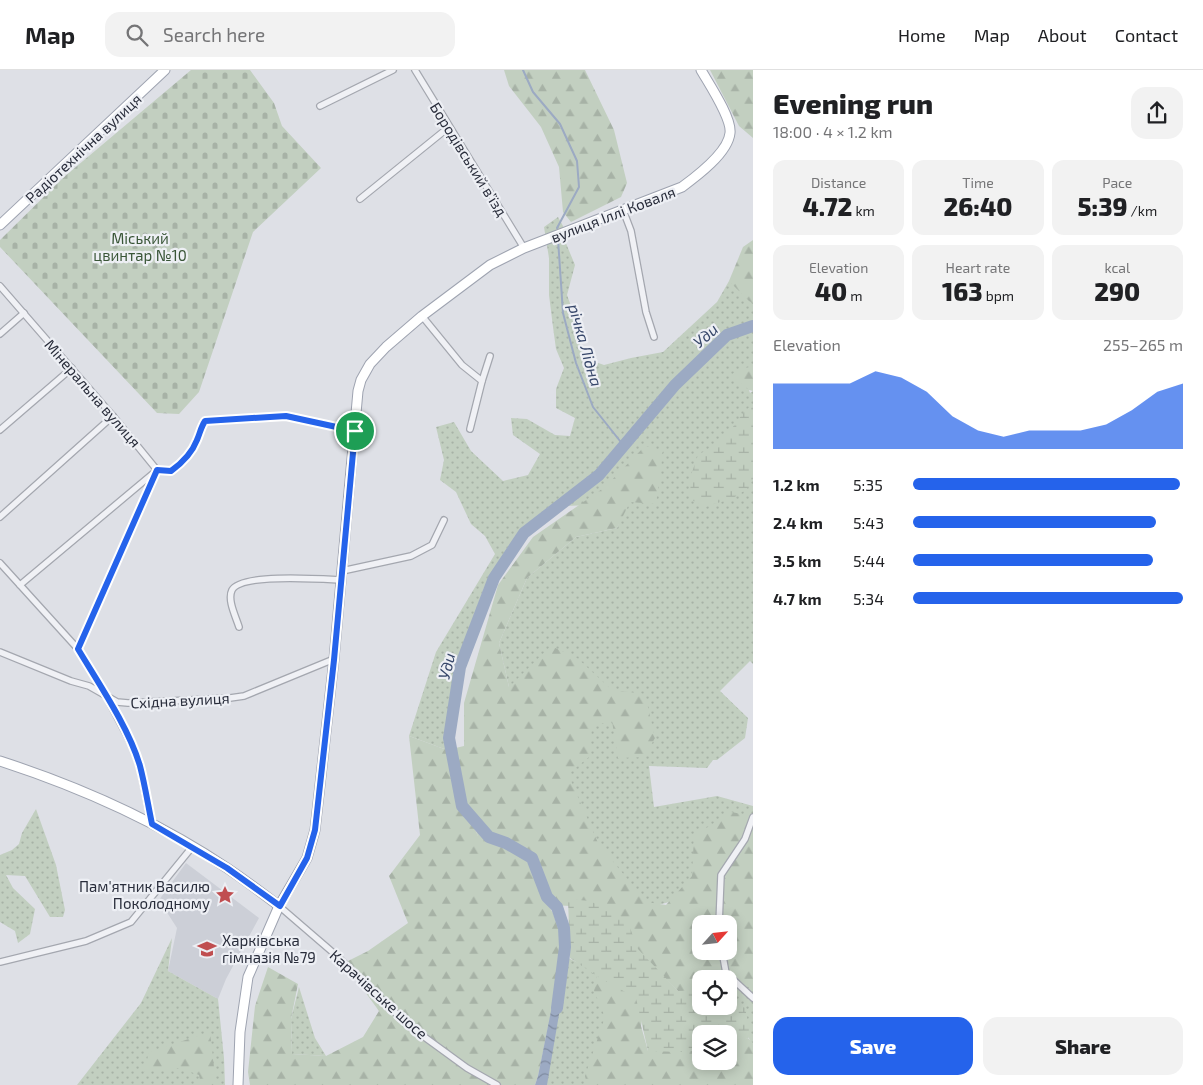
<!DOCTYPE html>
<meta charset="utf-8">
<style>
:root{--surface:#fff;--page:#f2f2f2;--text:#202124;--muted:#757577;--line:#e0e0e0;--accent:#2563eb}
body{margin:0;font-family:"Exo 2",sans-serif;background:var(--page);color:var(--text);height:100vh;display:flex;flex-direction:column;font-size:19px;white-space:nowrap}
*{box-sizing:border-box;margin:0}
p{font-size:16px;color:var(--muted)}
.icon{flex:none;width:28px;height:28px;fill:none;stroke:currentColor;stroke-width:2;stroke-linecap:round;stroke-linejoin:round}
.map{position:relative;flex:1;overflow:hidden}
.sheet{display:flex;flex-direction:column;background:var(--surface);width:450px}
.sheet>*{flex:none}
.needle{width:32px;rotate:63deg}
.buttons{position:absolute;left:692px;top:845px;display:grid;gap:10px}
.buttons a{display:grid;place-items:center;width:45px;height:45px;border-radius:10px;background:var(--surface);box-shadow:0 2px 12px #0003;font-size:25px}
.pin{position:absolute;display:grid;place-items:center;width:42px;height:42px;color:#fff;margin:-21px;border:2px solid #fff;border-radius:50%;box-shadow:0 1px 5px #0007}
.round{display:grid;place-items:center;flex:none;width:52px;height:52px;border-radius:15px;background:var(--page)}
.summary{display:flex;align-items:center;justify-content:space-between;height:85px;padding:0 20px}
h1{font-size:28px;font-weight:800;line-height:38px}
.metrics{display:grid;grid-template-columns:repeat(3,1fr);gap:8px;height:85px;padding:5px 20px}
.metrics div{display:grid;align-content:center;border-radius:12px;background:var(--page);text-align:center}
.metrics b{font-size:25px;font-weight:800}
.metrics small{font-size:14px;font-weight:400}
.metrics p{font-size:14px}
.chart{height:140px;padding:10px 20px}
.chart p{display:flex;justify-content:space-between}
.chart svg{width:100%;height:90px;margin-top:5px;fill:var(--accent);opacity:.7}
.button{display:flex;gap:10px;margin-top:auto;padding:10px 20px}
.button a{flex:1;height:58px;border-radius:15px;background:var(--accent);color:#fff;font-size:20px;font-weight:800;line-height:58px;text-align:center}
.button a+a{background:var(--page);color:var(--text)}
ul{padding:0 20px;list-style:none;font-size:16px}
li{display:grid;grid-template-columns:80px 60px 1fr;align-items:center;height:38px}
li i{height:12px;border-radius:6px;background:var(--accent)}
header{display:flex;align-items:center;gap:30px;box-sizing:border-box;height:70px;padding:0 25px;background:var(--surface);border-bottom:1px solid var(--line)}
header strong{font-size:24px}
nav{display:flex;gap:28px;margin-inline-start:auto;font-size:18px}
.search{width:350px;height:45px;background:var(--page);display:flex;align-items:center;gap:12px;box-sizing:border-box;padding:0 18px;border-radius:15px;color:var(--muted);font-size:19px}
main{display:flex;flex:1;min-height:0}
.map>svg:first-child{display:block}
.built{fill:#cccfd7}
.grass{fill:url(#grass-dots)}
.forest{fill:url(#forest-firs);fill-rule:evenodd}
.wetland{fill:url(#wetland-marsh)}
.cemetery{fill:url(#cemetery-stones)}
.water{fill:url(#water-waves)}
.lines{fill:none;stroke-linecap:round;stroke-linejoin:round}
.stream{stroke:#9caac3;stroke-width:2}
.river{stroke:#9caac3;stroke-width:12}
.street-casing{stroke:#a4a7af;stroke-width:8}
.primary-casing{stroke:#9ea3b0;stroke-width:11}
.street{stroke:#f0f1f5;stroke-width:5.5}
.primary{stroke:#fff;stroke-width:9}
.route-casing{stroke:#fff;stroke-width:10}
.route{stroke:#2563eb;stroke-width:6}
.labels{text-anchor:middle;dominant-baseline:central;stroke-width:4.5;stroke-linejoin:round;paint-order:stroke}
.street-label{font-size:15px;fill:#292d3b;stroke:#edeff4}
.park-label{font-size:15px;fill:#395537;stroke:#edeff4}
.poi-label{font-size:15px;fill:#292d3b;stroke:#edeff4;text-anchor:end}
.water-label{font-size:16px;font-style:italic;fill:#37476a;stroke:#edeff4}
</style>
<header>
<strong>Map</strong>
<div class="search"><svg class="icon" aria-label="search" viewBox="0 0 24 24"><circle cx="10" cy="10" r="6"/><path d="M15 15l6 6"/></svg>Search here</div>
<nav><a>Home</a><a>Map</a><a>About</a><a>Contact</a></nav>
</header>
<main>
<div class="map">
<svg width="753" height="1015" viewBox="0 0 753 1015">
<defs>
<pattern id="grass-dots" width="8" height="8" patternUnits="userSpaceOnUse" patternTransform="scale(1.25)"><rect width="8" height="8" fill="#c2cfc0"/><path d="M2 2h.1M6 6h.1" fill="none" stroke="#a7b2a6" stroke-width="1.8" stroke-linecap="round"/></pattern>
<pattern id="forest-firs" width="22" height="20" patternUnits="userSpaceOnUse" patternTransform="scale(1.25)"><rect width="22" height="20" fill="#c2cfc0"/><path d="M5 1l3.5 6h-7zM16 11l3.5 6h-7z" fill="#a7b2a6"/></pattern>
<pattern id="wetland-marsh" width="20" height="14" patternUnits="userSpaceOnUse" patternTransform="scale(1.25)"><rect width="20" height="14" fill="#c2cfc0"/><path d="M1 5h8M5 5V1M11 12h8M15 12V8" fill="none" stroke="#a7b2a6"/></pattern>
<pattern id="cemetery-stones" width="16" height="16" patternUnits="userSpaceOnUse" patternTransform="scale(1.25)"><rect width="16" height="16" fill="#c2cfc0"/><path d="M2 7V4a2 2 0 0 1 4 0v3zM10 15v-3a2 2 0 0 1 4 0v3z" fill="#a7b2a6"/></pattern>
<pattern id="water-waves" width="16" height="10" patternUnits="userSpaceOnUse" patternTransform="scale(1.25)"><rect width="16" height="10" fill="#9caac3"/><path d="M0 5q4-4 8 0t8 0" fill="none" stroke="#7f8ba0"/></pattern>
</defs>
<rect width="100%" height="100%" fill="#dee0e6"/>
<polygon class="built" points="186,793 259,848 226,909 218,929 168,901 177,858 159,830"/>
<g class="grass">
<polygon points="558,147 563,156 565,171 575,195 567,225 578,255 577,270 590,290 604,295 631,288 663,282 717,232 729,211 753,217 753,256 721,267 661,328 596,403 522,458 484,518 460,584 447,680 409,666 436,582 495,484 485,466 471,454 456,422 440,410 444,390 436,357 454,352 471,381 503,411 528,405 540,384 513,365 511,348 527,349 555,365 570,366 575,348 556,338 556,319 564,298 556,279 553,257 549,225 549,188 544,157"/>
<polygon points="753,261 753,318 749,320 750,323 753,321 753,594 750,591 720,621 748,648 745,668 717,690 713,690 707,698 649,696 654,737 717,726 753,736 753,827 673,831 650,837 601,786 509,617 499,573 527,508 576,467 617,458 626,434 563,436 603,405 675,320 725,272 734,267"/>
<polygon points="36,739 56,795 65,840 63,847 50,847 25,806 6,805 13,818 35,839 30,864 18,873 15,861 0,852 0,785 12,780 19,774 22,763"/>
<polygon points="172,868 168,901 218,929 224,988 225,1015 77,1015 141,933"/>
<polygon points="566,887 600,903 612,942 597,1015 546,1015"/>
<polygon points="753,915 753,977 729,925 729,919"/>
<polygon points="299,917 315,968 326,986 292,984 291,949"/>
</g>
<g class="forest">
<polygon points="504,0 585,0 614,60 627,113 621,127 571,152 563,142 559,97 541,57 509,16"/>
<polygon points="710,0 753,0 753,68 739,56"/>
<polygon points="753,170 753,233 749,231 729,211 743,177"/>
<polygon points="753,296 753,321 749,320 731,305 738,300"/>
<path d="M645 376 663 381 656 434 630 432 617 458 576 467 527 508 499 573 509 617 551 576 577 588 612 620 645 624 655 668 644 687 618 688 612 651 592 656 589 687 568 704 598 773 646 832 666 835 692 806 694 766 731 742 753 746V916L729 919V909H701V922L681 924 593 837 548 835 553 843 560 864 561 895 538 1006 535 1015H250L248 1002 255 936 268 897 298 914 291 949 292 984 326 986 363 967 379 941 344 893 368 881 408 853 389 806 420 765 409 666 447 680 464 676V633L498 515 533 467 605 417ZM448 683 478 766 452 709ZM517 784 534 787 547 833C537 820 534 789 517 784ZM701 854H729V881H701Z"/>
<polygon points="598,898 646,919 641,956 648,981 701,972 701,991 729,991 729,973 748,968 753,973 753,1015 587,1015 585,1006 605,947 594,921"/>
<polygon points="210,962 216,1015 201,1015 199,1005 180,998 144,1002 149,982"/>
</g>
<g class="wetland">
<path d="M753 335V409L747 419 733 428 705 437 690 429 691 405 698 385C710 378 724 369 732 358 739 350 743 340 753 335Z"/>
<polygon points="568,829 590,831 627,850 638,879 678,921 701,920 701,936 729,936 729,922 745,938 751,966 735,976 729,977 729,964 701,964 701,980 681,982 648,981 636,928 600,908 570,888"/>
</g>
<polygon class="cemetery" points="191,0 250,0 274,33 282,56 321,98 253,162 199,322 179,344 157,343 0,177 0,170 64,107"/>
<polygon class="water" points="563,921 547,1015 535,1015 538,1006 554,926"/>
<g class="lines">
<g class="stream">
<polyline points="523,0 533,22 560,54 577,91 579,117 557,158"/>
<polyline points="558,169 563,243 576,293 593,337 624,376"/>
</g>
<polyline class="river" points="557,938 565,877 564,858 557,837 547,827 532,788 506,773 489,767 462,736 449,668 460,597 494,508 524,463 599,405 675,315 727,265 753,256"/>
<g class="street-casing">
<g id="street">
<polyline points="415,0 524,178"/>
<polyline points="320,36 393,0"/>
<polyline points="360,129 449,57"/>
<polyline points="623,140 631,161 646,242 654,267"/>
<path d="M0 216 113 346 157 400 171 401C182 393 192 383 197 370 200 363 201 357 205 351L286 346 355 361"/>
<polyline points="422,246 462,295 482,311 470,359"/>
<polyline points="0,264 24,243"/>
<polyline points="482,311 490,286"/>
<polyline points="0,360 72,298"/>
<polyline points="0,447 113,346"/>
<polyline points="0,493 78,579 107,628 133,677 140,697 151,753"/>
<polyline points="342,501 411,486 432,475 444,450"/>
<polyline points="20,515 156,401"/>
<path d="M239 557C236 547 227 530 232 520 241 503 322 509 341 510"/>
<polyline points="78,579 157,400"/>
<polyline points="0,582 71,611 89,616 117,632 128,633 230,628 244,626 334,589"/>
<polyline points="279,836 337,886 408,955 467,998 497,1015"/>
<polyline points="719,854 721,805 745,769 753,747"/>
<polyline points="722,881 726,903 753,928"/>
<polyline points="0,892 86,871 131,852 193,776"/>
</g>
</g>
<g class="primary-casing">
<g id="primary">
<polyline points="0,155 165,0"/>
<path d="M0 691C80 717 157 751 227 798 245 810 262 823 279 836"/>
<path d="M238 1015 240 962 248 907 279 836 307 788 315 760 334 589 358 321 361 310 370 294 386 277 422 246 490 195 524 178 682 117C697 106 728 83 730 63 732 48 709 14 701 0"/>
</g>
</g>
<use href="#street" class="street"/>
<use href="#primary" class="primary"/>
</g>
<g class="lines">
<g class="route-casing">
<path id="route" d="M286 346 355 361 334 590 315 760 307 788 280 836 227 798 152 754C148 735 145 715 140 696 129 658 99 614 78 579L157 400 171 401C182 393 192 383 197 370 200 363 201 357 205 351Z"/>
</g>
<use href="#route" class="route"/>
</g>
<defs>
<g id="sight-bare" transform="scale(1.5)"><path d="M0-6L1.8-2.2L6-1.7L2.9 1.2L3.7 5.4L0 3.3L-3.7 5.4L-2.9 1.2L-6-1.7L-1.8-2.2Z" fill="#c04e50" stroke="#edeff4" stroke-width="2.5" paint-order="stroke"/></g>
<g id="school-bare" transform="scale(1.5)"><path d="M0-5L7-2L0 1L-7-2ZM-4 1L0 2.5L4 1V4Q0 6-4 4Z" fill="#c04e50" stroke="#edeff4" stroke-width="2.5" paint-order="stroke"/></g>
</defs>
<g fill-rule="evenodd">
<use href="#sight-bare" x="225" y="825"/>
<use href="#school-bare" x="207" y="879"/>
</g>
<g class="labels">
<g class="street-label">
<text transform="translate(83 78) rotate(-43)">Радіотехнічна вулиця</text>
<text transform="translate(469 89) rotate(58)">Бородівський в’їзд</text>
<text transform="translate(613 144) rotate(-21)">вулиця Іллі Коваля</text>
<text transform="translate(93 323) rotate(49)">Мінеральна вулиця</text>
<text transform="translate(180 630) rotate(-3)">Східна вулиця</text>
<text transform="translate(379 924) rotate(42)">Карачівське шосе</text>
</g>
<g class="park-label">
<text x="140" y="168">Міський<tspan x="140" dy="17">цвинтар №10</tspan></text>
</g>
<g class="poi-label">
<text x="210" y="816">Пам'ятник Василю<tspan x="210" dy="17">Поколодному</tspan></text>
<text x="222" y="870" text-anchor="start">Харківська<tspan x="222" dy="17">гімназія №79</tspan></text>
</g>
<g class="water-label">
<text transform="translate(705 265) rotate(-41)">Уди</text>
<text transform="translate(586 275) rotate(74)">річка Лідна</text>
<text transform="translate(446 596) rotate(-76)">Уди</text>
</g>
</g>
</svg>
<div class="buttons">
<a><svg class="needle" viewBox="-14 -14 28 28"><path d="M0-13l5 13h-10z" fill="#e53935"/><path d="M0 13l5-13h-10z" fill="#757577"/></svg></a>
<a><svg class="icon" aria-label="locate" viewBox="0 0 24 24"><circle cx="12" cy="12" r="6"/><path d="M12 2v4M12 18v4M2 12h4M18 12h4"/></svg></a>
<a><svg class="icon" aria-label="layers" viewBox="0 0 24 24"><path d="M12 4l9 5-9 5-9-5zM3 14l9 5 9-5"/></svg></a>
</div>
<div class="pin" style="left:355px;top:361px;background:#1e9e55"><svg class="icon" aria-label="arrive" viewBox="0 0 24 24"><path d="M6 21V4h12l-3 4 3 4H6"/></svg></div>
</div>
<section class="sheet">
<div class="summary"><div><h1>Evening run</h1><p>18:00 · 4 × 1.2 km</p></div><a class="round"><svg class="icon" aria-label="share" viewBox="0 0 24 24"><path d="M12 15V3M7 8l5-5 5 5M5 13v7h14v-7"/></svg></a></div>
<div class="metrics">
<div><p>Distance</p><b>4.72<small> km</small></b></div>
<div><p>Time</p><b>26:40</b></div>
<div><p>Pace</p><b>5:39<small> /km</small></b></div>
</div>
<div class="metrics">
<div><p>Elevation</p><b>40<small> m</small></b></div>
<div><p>Heart rate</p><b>163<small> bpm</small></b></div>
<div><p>kcal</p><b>290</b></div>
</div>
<div class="chart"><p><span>Elevation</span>255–265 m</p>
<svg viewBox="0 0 160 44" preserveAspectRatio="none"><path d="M0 44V12L10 12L20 12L30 12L40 6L50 9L60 16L70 28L80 35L90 38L100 35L110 35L120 35L130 32L140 25L150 16L160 12V44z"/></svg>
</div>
<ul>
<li><b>1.2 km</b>5:35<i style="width:99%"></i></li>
<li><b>2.4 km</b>5:43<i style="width:90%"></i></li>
<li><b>3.5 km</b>5:44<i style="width:89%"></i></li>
<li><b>4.7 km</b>5:34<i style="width:100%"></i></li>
</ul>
<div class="button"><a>Save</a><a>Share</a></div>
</section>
</main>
